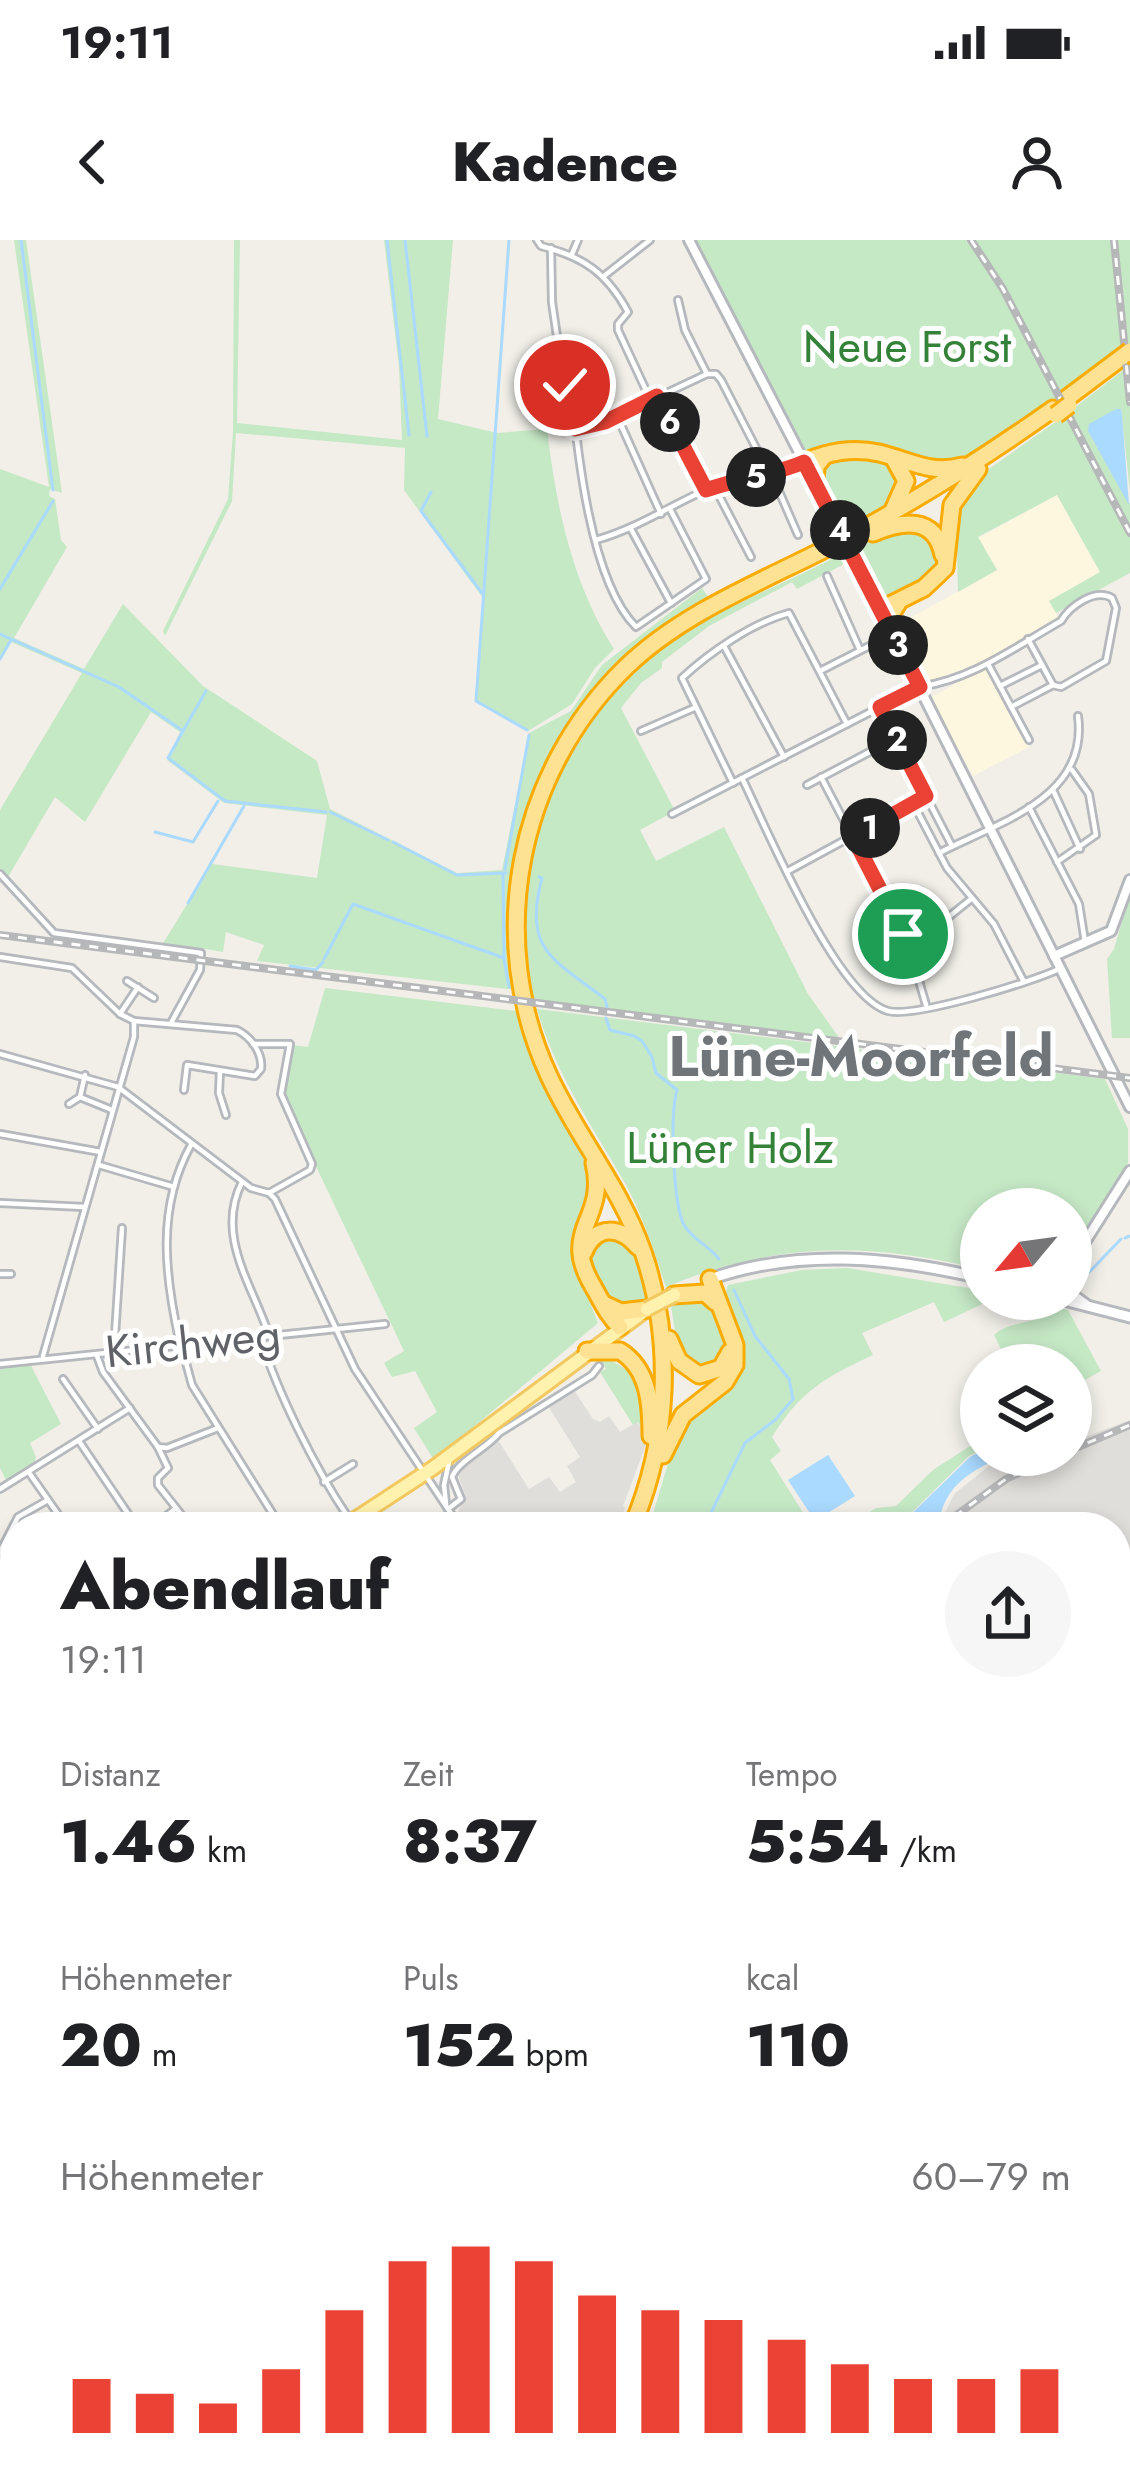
<!DOCTYPE html>
<html lang="de">
<meta charset="utf-8">
<style>
:root{--surface:#fff;--page:#f6f6f6;--text:#202124;--muted:#757577;--accent:#ea4335}
body{margin:0;font-family:Jost,sans-serif;background:var(--page);color:var(--text);height:100vh;display:flex;flex-direction:column;font-size:45px;white-space:nowrap}
*{box-sizing:border-box;margin:0}
p{font-size:39px;color:var(--muted)}
.icon{flex:none;width:66px;height:66px;fill:none;stroke:currentColor;stroke-width:2;stroke-linecap:round;stroke-linejoin:round}
.map{position:relative;flex:1;overflow:hidden}
.details{position:absolute;left:0px;top:1272px;width:1131px;height:972px;display:flex;flex-direction:column;background:var(--surface);border-radius:48px 48px 0 0;box-shadow:0 6px 18px #0003}
.details>*{flex:none}
.needle{width:78px;rotate:241deg}
.fabs{position:absolute;left:960px;top:948px;display:grid;gap:24px}
.fabs a{display:grid;place-items:center;width:132px;height:132px;border-radius:50%;background:var(--surface);box-shadow:0 6px 18px #0003;font-size:60px}
.pin{position:absolute;display:grid;place-items:center;width:102px;height:102px;color:#fff;margin:-51px;border:6px solid #fff;border-radius:50%;box-shadow:0 3px 12px #0007}
.km{position:absolute;width:60px;height:60px;margin:-30px;border-radius:50%;background:#222;color:#fff;font-size:33px;line-height:60px;text-align:center}
.round{display:grid;place-items:center;flex:none;width:126px;height:126px;border-radius:63px;background:var(--page)}
.summary{display:flex;align-items:center;justify-content:space-between;height:204px;padding:0 60px}
h1{font-size:66px;font-weight:800;line-height:90px}
.figures{display:grid;grid-template-columns:repeat(3,1fr);gap:18px;height:204px;padding:12px 60px}
.figures div{display:grid;align-content:center}
.figures b{font-size:60px;font-weight:800}
.figures small{font-size:33px;font-weight:400}
.figures p{font-size:33px}
.chart{height:336px;padding:24px 60px}
.chart p{display:flex;justify-content:space-between}
.chart svg{width:100%;height:216px;margin-top:12px;stroke:var(--accent);stroke-width:6}
.status{display:flex;justify-content:space-between;align-items:center;height:84px;padding:0 60px;background:var(--surface);direction:ltr}
.status svg{height:33px;fill:currentColor}
header{display:flex;justify-content:space-between;align-items:center;height:156px;padding:0 60px;background:var(--surface);font-size:54px;font-weight:800}
.map>svg:first-child{display:block}
.commercial{fill:#fef7e0}
.industrial{fill:#e0deda}
.green{fill:#c5e8c5}
.water{fill:#aadaff}
.lines{fill:none;stroke-linecap:round;stroke-linejoin:round}
.stream{stroke:#aadaff;stroke-width:3}
.minor-casing{stroke:#b5b8bc;stroke-width:10}
.tertiary-casing{stroke:#b5b8bc;stroke-width:14}
.secondary-casing{stroke:#b6babf;stroke-width:15}
.primary-casing{stroke:#f2c960;stroke-width:18}
.motorway-casing{stroke:#f9ab00;stroke-width:21}
.minor{stroke:#fff;stroke-width:4.5}
.tertiary{stroke:#fff;stroke-width:8}
.secondary{stroke:#fff;stroke-width:9}
.primary{stroke:#fff2af;stroke-width:12}
.motorway{stroke:#fde293;stroke-width:15}
.rail-casing{stroke:#b6b7b8;stroke-width:8}
.rail{stroke:#fff;stroke-width:3;stroke-dasharray:9;stroke-linecap:butt}
.tertiary-bridge-casing{stroke:#b5b8bc;stroke-width:14;stroke-linecap:butt}
.primary-bridge-casing{stroke:#f2c960;stroke-width:18;stroke-linecap:butt}
.motorway-bridge-casing{stroke:#f9ab00;stroke-width:21;stroke-linecap:butt}
.tertiary-bridge{stroke:#fff;stroke-width:8}
.primary-bridge{stroke:#fff2af;stroke-width:12}
.motorway-bridge{stroke:#fde293;stroke-width:15}
.route-casing{stroke:#fff;stroke-width:24}
.route{stroke:#ea4335;stroke-width:15}
.labels{text-anchor:middle;dominant-baseline:central;stroke-width:10;stroke-linejoin:round;paint-order:stroke}
.park-label{font-size:45px;fill:#348238;stroke:#fff}
.street-label{font-size:45px;fill:#5f6368;stroke:#fff}
.district-label{font-size:57px;font-weight:bold;fill:#70757a;stroke:#fff}
</style>
<div class="status"><b>19:11</b><svg viewBox="0 0 49 12"><path d="M0 12V9h3v3zM5 12V6h3v6zM10 12V3h3v9zM15 12V0h3v12zM26 1h20v11H26zM47 4h2v5h-2z"/></svg></div>
<header><svg class="icon" aria-label="back" viewBox="0 0 24 24"><path d="M15 5l-7 7 7 7"/></svg>Kadence<svg class="icon" aria-label="person" viewBox="0 0 24 24"><circle cx="12" cy="8" r="4"/><path d="M4 21q1-7 8-7t8 7"/></svg></header>
<div class="map">
<svg width="1130" height="2244" viewBox="0 0 1130 2244">
<rect width="100%" height="100%" fill="#f1efe8"/>
<g class="commercial">
<polygon points="1057,255 1107,345 1056,373 1059,380 948,440 922,441 897,385 997,330 978,298"/>
<polygon points="984,428 989,430 1029,507 973,536 930,458"/>
<polygon points="895,2229 1034,2229 1044,2239 1038,2244 891,2244"/>
</g>
<g class="industrial">
<polygon points="574,1150 593,1179 600,1182 609,1176 620,1192 637,1182 648,1199 623,1266 625,1268 619,1287 468,1287 458,1272 465,1255 457,1232 498,1200 529,1249 549,1237 560,1252 576,1242 567,1226 580,1217 548,1166"/>
<polygon points="1130,1180 1130,1321 1116,1333 1116,1287 932,1287 943,1277 954,1254 989,1226 1019,1215 1071,1215 1071,1202"/>
<polygon points="15,1641 15,1872 0,1848 0,1651"/>
</g>
<g class="green">
<polygon points="14,0 26,0 62,253 50,249 49,256 55,259 61,300 67,307 14,398 84,429 123,364 203,446 317,521 330,569 457,633 502,630 529,493 571,471 602,425 702,348 711,361 652,398 553,515 530,566 516,750 257,721 264,705 226,692 223,712 200,708 160,708 212,624 317,638 327,575 224,563 167,520 180,492 151,472 85,582 55,557 8,637 0,628 0,570 82,433 11,402 0,419 0,229 49,247"/>
<path d="M234 0H240L237 183 402 200 399 127 384 0H453L438 179 497 193 547 189C556 266 572 343 614 409L595 428 572 464 528 491 475 460 483 358 404 250 405 208 236 193 232 261 165 396 163 391 228 259 233 192Z"/>
<polygon points="696,0 969,0 1001,49 1058,157 989,207 954,225 853,205 805,210"/>
<polygon points="973,0 1130,0 1130,105 1060,155 1004,48"/>
<polygon points="1130,125 1130,251 1121,169 1088,191 1130,264 1130,290 1069,172"/>
<polygon points="1067,174 1130,297 1130,333 1056,373 1049,361 1100,332 1057,255 978,297 997,330 958,352 956,268 973,240"/>
<polygon points="845,214 888,219 901,233 892,267 850,289 843,287 817,234 823,221"/>
<path d="M894 287 926 291 940 316C933 343 912 350 888 362 872 351 855 326 858 306Z"/>
<path d="M844 313 848 322 797 349 792 342 709 386 662 422V428L641 443 621 468 675 571 640 590 656 621 724 587 808 754 840 799 534 761C506 624 557 485 672 402 725 365 787 343 844 313Z"/>
<polygon points="1130,654 1130,798 1112,798 1107,719 1114,709"/>
<polygon points="325,748 517,771 540,839 590,928 592,950 576,995 573,1020 598,1083 434,1220 414,1188 437,1172 415,1131 392,1137 384,1123 404,1111 282,855 292,805 308,807"/>
<path d="M537 769 1105 839 1128 889V923L1071 1015V969H981V1029C867 1002 776 1001 666 1047 654 1011 643 976 625 943 590 882 557 837 537 769Z"/>
<path d="M608 997C637 1006 640 1030 647 1058L634 1064 609 1061 588 1025 591 1007Z"/>
<path d="M847 1028 981 1050V1059H993L944 1082 934 1062 862 1093 873 1115C826 1137 801 1150 772 1197L781 1211 770 1220 812 1287H649L675 1200 687 1179 720 1154 741 1105 725 1055 728 1045 802 1030Z"/>
<polygon points="687,1061 709,1061 724,1105 719,1124 692,1128 678,1110 671,1066"/>
<path d="M1054 1067 1068 1070 1101 1131 1072 1147 1081 1180 1071 1182V1125H1009L994 1095C1012 1079 1039 1086 1054 1067Z"/>
<path d="M608 1120C642 1131 643 1161 644 1193L638 1182 633 1185 600 1132 606 1129 601 1121Z"/>
<polygon points="30,1124 61,1184 30,1203 36,1217 34,1224 7,1242 0,1228 0,1127"/>
<polygon points="981,1199 981,1210 969,1216 897,1287 846,1287 876,1268 896,1266 933,1230"/>
<polygon points="0,1924 15,1925 15,2049 0,2063"/>
</g>
<g class="water">
<polygon points="1116,169 1121,169 1122,175 1129,265 1088,191 1089,184"/>
<path d="M981 1211V1215H1009C978 1226 946 1243 940 1278L936 1275 923 1287H898L970 1217Z"/>
<polygon points="828,1215 855,1256 815,1281 788,1240"/>
</g>
<g class="lines">
<g class="stream">
<polyline points="21,0 53,250"/>
<polyline points="387,0 409,195"/>
<polyline points="405,0 427,196"/>
<polyline points="509,0 476,461 527,490"/>
<polyline points="431,252 421,271 482,353"/>
<polyline points="0,349 53,261"/>
<polyline points="0,394 119,447 183,491 168,518 225,561 326,572"/>
<polyline points="0,419 11,400"/>
<polyline points="183,491 206,451"/>
<polyline points="330,572 388,600"/>
<polyline points="155,592 193,602 218,561"/>
<polyline points="393,602 457,635 506,633"/>
<polyline points="505,629 529,495"/>
<path d="M539 637 542 638C522 711 555 720 605 759L607 767"/>
<polyline points="188,663 244,566"/>
<polyline points="324,719 353,664 504,718 503,633"/>
<polyline points="504,719 509,747"/>
<polyline points="290,726 316,730 323,722"/>
<path d="M606 778 610 790 634 796 642 801 652 817 656 833 677 850C670 873 673 964 684 985 692 999 709 1006 719 1019"/>
<polyline points="1125,998 1130,996"/>
<polyline points="1074,1048 1121,999"/>
<polyline points="701,1287 709,1277 745,1203 775,1180 793,1159 789,1139 755,1096 734,1050"/>
<polyline points="0,2066 15,2052"/>
<polyline points="0,2085 15,2131"/>
<polyline points="0,2119 1,2118"/>
<polyline points="1068,2229 1082,2244"/>
<polyline points="43,2244 47,2237 69,2244"/>
</g>
<g class="minor-casing">
<g id="minor">
<path d="M537 0 541 6C584 17 607 33 628 72L618 84V90L650 159"/>
<polyline points="551,8 552,62 566,159 573,165"/>
<polyline points="572,14 578,0"/>
<polyline points="604,36 650,0"/>
<polyline points="678,60 685,90 707,134"/>
<polyline points="707,134 716,134 721,140 770,235"/>
<path d="M564 139 571 146C577 209 590 341 636 387L706 339 670 269"/>
<polyline points="657,156 706,250"/>
<polyline points="617,176 661,274"/>
<polyline points="575,189 605,182 707,134"/>
<polyline points="772,235 798,295"/>
<polyline points="715,248 751,317"/>
<polyline points="631,289 671,363"/>
<path d="M596 300C638 288 671 265 710 248 741 235 772 236 802 222"/>
<polyline points="827,336 860,410"/>
<polyline points="1028,399 1053,445"/>
<polyline points="724,406 784,517"/>
<polyline points="988,424 1029,500"/>
<polyline points="820,431 879,401"/>
<polyline points="1000,446 1042,425"/>
<polyline points="880,467 952,606"/>
<polyline points="641,491 694,468"/>
<polyline points="821,537 908,703 926,765"/>
<path d="M742 538C767 589 836 756 888 771 914 778 1032 742 1059 729"/>
<path d="M733 543 682 438C710 412 752 383 789 373L847 484"/>
<polyline points="807,545 896,498"/>
<polyline points="1053,550 1080,609"/>
<polyline points="913,563 947,628 994,684 1023,740"/>
<polyline points="1029,567 1079,664 1085,702"/>
<path d="M672 574 919 447C973 439 1015 407 1061 381 1070 366 1095 348 1112 358L1116 368 1106 421 1061 447 1053 445 1011 467"/>
<path d="M939 613C999 582 1089 558 1078 476"/>
<polyline points="1057,622 1096,595 1089,554 1072,530"/>
<polyline points="788,631 926,556"/>
<polyline points="0,634 54,693 201,713 200,730 171,783"/>
<polyline points="910,708 971,659"/>
<path d="M0 717 72 728 120 774 134 781 237 790C251 797 263 813 261 829L255 836 187 825 184 850"/>
<polyline points="127,741 154,758"/>
<polyline points="120,774 138,747"/>
<polyline points="0,814 118,847 251,948 269,953 310,930 312,924 281,854 290,804 253,804"/>
<polyline points="220,831 219,853 226,875"/>
<polyline points="80,857 112,870"/>
<polyline points="69,864 80,857 85,835"/>
<polyline points="0,894 101,912"/>
<polyline points="99,925 174,947"/>
<path d="M242 942C215 996 252 1044 269 1095"/>
<polyline points="269,953 275,959 355,1129 460,1287"/>
<polyline points="0,963 84,967"/>
<polyline points="0,1034 11,1034"/>
<path d="M260 1096C277 1152 315 1228 348 1277"/>
<path d="M180 1104C165 1037 156 968 191 905"/>
<polyline points="181,1104 192,1145 281,1287"/>
<polyline points="114,1111 122,988"/>
<polyline points="43,1116 134,797 134,781"/>
<polyline points="97,1116 103,1132 158,1207 167,1208 218,1188"/>
<polyline points="0,1124 385,1084"/>
<polyline points="63,1139 98,1189"/>
<polyline points="79,1201 137,1287"/>
<polyline points="158,1207 168,1228 158,1238 158,1245 191,1287"/>
<polyline points="30,1234 67,1287"/>
<polyline points="324,1242 353,1224"/>
<polyline points="0,1249 130,1168"/>
<polyline points="446,1264 444,1245 449,1222"/>
<path d="M448 1269 461 1259 452 1237C458 1221 486 1209 499 1193L592 1135 599 1126"/>
<polyline points="153,1287 175,1269"/>
<polyline points="0,1312 18,1277 48,1260"/>
<polyline points="1,1313 15,1324"/>
<polyline points="1116,1371 1130,1388"/>
<polyline points="0,1441 15,1431"/>
<polyline points="0,1443 15,1469"/>
<polyline points="0,1582 7,1575"/>
<polyline points="0,1645 15,1635"/>
<polyline points="1130,1687 1123,1698 1130,1784"/>
<polyline points="1116,1794 1126,1892 1116,1926"/>
<polyline points="1116,2100 1120,2092"/>
<polyline points="1116,2176 1130,2164"/>
<polyline points="711,2244 728,2229"/>
<polyline points="1042,2244 1058,2229"/>
</g>
</g>
<g class="tertiary-casing">
<g id="tertiary">
<polyline points="689,0 841,293"/>
<polyline points="850,311 879,368"/>
<polyline points="892,393 1130,867"/>
<polyline points="1054,716 1111,691 1130,640"/>
<polyline points="1071,1024 1130,931"/>
<polyline points="1071,1053 1087,1065"/>
<polyline points="1116,1331 1130,1319"/>
<polyline points="749,2229 762,2244"/>
</g>
</g>
<g class="secondary-casing">
<g id="secondary">
<path d="M710 1039C799 1008 890 1017 981 1038"/>
<polyline points="1060,1059 1130,1077"/>
<polyline points="1116,1986 1130,1974"/>
<polyline points="847,2244 860,2229"/>
</g>
</g>
<g class="primary-casing">
<g id="primary">
<polyline points="343,1287 433,1228 646,1070"/>
<polyline points="0,1504 15,1495"/>
</g>
</g>
<g class="motorway-casing">
<g id="motorway">
<polyline points="1066,159 1122,117"/>
<path d="M804 222C829 212 852 207 879 213 909 220 931 235 962 226"/>
<polyline points="815,244 816,226 825,215"/>
<polyline points="894,268 906,241 895,221"/>
<path d="M873 293C902 281 935 275 943 315"/>
<polyline points="880,370 924,348 945,328 952,265 978,229"/>
<polyline points="893,395 891,374 898,363"/>
<path d="M594 923C608 981 558 989 594 1048 602 1062 608 1076 620 1087"/>
<path d="M584 1012C596 984 620 986 638 1007"/>
<polyline points="674,1055 705,1053 715,1062"/>
<polyline points="604,1064 621,1072 647,1069"/>
<polyline points="669,1099 679,1121 699,1135 721,1128 730,1112"/>
<path d="M587 1111H620C649 1129 651 1164 651 1196"/>
<polyline points="663,1215 683,1175 725,1142 735,1125 735,1105 710,1039"/>
<path d="M632 1287C669 1200 674 1102 643 1012 621 948 577 897 549 836 485 698 517 533 626 427 684 371 766 340 837 303 912 263 984 218 1053 169"/>
<polyline points="653,2229 653,2244"/>
</g>
</g>
<use href="#minor" class="minor"/>
<use href="#tertiary" class="tertiary"/>
<use href="#secondary" class="secondary"/>
<use href="#primary" class="primary"/>
<use href="#motorway" class="motorway"/>
<g class="rail-casing">
<g id="rail">
<polyline points="971,0 1003,49 1130,293"/>
<polyline points="1114,0 1130,162"/>
<polyline points="0,695 1130,838"/>
<polyline points="1071,1210 1130,1185"/>
<polyline points="940,1287 1006,1239 1056,1215"/>
<polyline points="1116,1514 1130,1468"/>
<polyline points="1116,1625 1130,1513"/>
<polyline points="882,2244 887,2229"/>
</g>
</g>
<use href="#rail" class="rail"/>
<g class="tertiary-bridge-casing">
<polyline id="tertiary-bridge" points="841,293 850,311"/>
</g>
<g class="primary-bridge-casing">
<polyline id="primary-bridge" points="647,1069 674,1055"/>
</g>
<g class="motorway-bridge-casing">
<g id="motorway-bridge">
<polyline points="1122,117 1130,111"/>
<polyline points="1056,175 1069,165"/>
</g>
</g>
<use href="#tertiary-bridge" class="tertiary-bridge"/>
<use href="#primary-bridge" class="primary-bridge"/>
<use href="#motorway-bridge" class="motorway-bridge"/>
</g>
<g class="lines">
<g class="route-casing">
<path id="route" d="M565 145 566 159 573 166 575 189 605 182 657 156 706 250C739 238 772 236 804 222L920 447 880 467 926 556 853 597 903 694"/>
</g>
<use href="#route" class="route"/>
</g>
<g class="labels">
<g class="park-label">
<text x="907" y="106">Neue Forst</text>
<text x="730" y="907">Lüner Holz</text>
</g>
<g class="street-label">
<text transform="translate(193 1103) rotate(-6)">Kirchweg</text>
</g>
<g class="district-label">
<text x="861" y="816">Lüne-Moorfeld</text>
</g>
</g>
</svg>
<div class="fabs">
<a><svg class="needle" viewBox="-14 -14 28 28"><path d="M0-13l5 13h-10z" fill="#e53935"/><path d="M0 13l5-13h-10z" fill="#757577"/></svg></a>
<a><svg class="icon" aria-label="layers" viewBox="0 0 24 24"><path d="M12 4l9 5-9 5-9-5zM3 14l9 5 9-5"/></svg></a>
</div>
<div class="pin" style="left:903px;top:694px;background:#1e9e55"><svg class="icon" aria-label="arrive" viewBox="0 0 24 24"><path d="M6 21V4h12l-3 4 3 4H6"/></svg></div>
<div class="pin" style="left:565px;top:145px;background:#d93025"><svg class="icon" aria-label="check" viewBox="0 0 24 24"><path d="M5 12l5 5 9-10"/></svg></div>
<b class="km" style="left:870px;top:588px">1</b>
<b class="km" style="left:897px;top:500px">2</b>
<b class="km" style="left:898px;top:405px">3</b>
<b class="km" style="left:840px;top:290px">4</b>
<b class="km" style="left:756px;top:237px">5</b>
<b class="km" style="left:670px;top:182px">6</b>
<section class="details">
<div class="summary"><div><h1>Abendlauf</h1><p>19:11</p></div><a class="round"><svg class="icon" aria-label="share" viewBox="0 0 24 24"><path d="M12 15V3M7 8l5-5 5 5M5 13v7h14v-7"/></svg></a></div>
<div class="figures">
<div><p>Distanz</p><b>1.46<small> km</small></b></div>
<div><p>Zeit</p><b>8:37</b></div>
<div><p>Tempo</p><b>5:54<small> /km</small></b></div>
</div>
<div class="figures">
<div><p>Höhenmeter</p><b>20<small> m</small></b></div>
<div><p>Puls</p><b>152<small> bpm</small></b></div>
<div><p>kcal</p><b>110</b></div>
</div>
<div class="chart"><p><span>Höhenmeter</span>60–79 m</p>
<svg viewBox="0 0 160 44" preserveAspectRatio="none"><path d="M5 44V33M15 44V36M25 44V38M35 44V31M45 44V19M55 44V9M65 44V6M75 44V9M85 44V16M95 44V19M105 44V21M115 44V25M125 44V30M135 44V33M145 44V33M155 44V31"/></svg>
</div>
</section>
</div>
